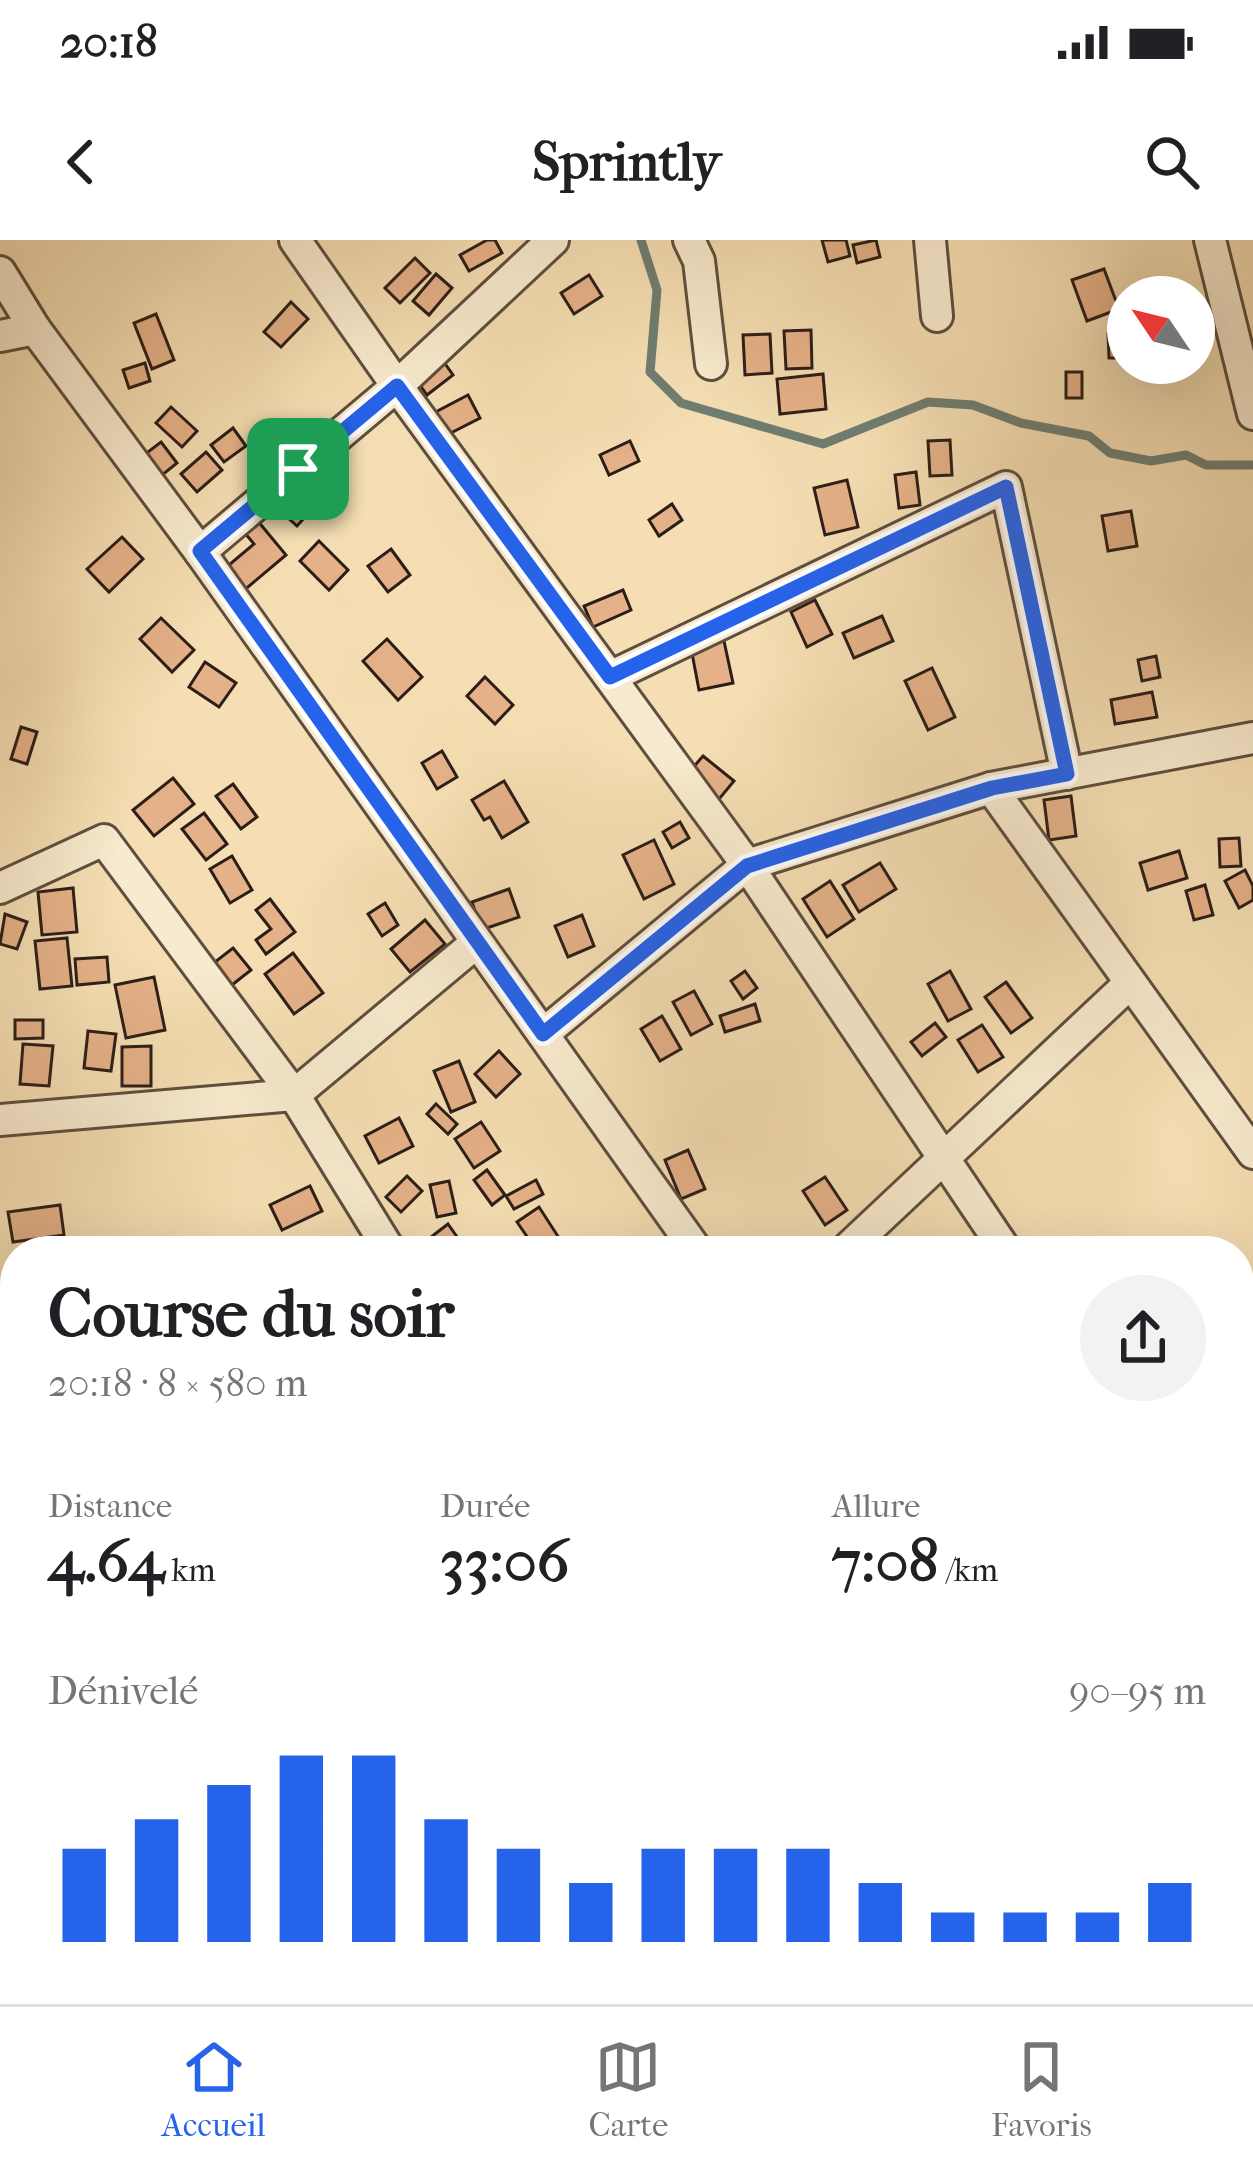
<!DOCTYPE html>
<html lang="fr">
<meta charset="utf-8">
<style>
:root{--surface:#fff;--page:#f2f2f2;--text:#202124;--muted:#757577;--line:#e0e0e0;--accent:#2563eb}
body{margin:0;font-family:"IM FELL French Canon",serif;background:var(--page);color:var(--text);height:100vh;display:flex;flex-direction:column;font-size:45px;white-space:nowrap}
*{box-sizing:border-box;margin:0}
p{font-size:39px;color:var(--muted)}
.icon{flex:none;width:66px;height:66px;fill:none;stroke:currentColor;stroke-width:2;stroke-linecap:round;stroke-linejoin:round}
.map{position:relative;flex:1;overflow:hidden}
.details{position:absolute;left:0px;top:996px;width:1254px;height:768px;display:flex;flex-direction:column;background:var(--surface);border-radius:48px 48px 0 0;box-shadow:0 12px 48px #0002}
.details>*{flex:none}
.needle{width:78px;rotate:305deg}
.tools{position:absolute;left:1107px;top:36px;display:grid;gap:24px}
.tools a{display:grid;place-items:center;width:108px;height:108px;border-radius:50%;background:var(--surface);box-shadow:0 12px 48px #0002;font-size:60px}
.pin{position:absolute;display:grid;place-items:center;width:102px;height:102px;color:#fff;margin:-51px;border-radius:24px;box-shadow:0 6px 18px #0006}
.round{display:grid;place-items:center;flex:none;width:126px;height:126px;border-radius:63px;background:var(--page)}
.summary{display:flex;align-items:center;justify-content:space-between;height:204px;padding:0 48px}
h1{font-size:66px;font-weight:700;line-height:90px}
.figures{display:grid;grid-template-columns:repeat(3,1fr);gap:18px;height:204px;padding:12px 48px}
.figures div{display:grid;align-content:center}
.figures b{font-size:60px;font-weight:700}
.figures small{font-size:33px;font-weight:400}
.figures p{font-size:33px}
.chart{height:336px;padding:24px 48px}
.chart p{display:flex;justify-content:space-between}
.chart svg{width:100%;height:216px;margin-top:12px;stroke:var(--accent);stroke-width:6}
.status{display:flex;justify-content:space-between;align-items:center;height:84px;padding:0 60px;background:var(--surface);direction:ltr}
.status svg{height:33px;fill:currentColor}
header{display:flex;justify-content:space-between;align-items:center;height:156px;padding:0 48px;background:var(--surface);font-size:54px;font-weight:700}
.menu{display:flex;justify-content:space-around;align-items:center;height:168px;border-top:3px solid var(--line);background:var(--surface);font-size:33px;color:var(--muted)}
.menu a{display:grid;justify-items:center;gap:6px}
.menu .selected{color:var(--accent)}
.map>svg:first-child{display:block}
.lines{fill:none;stroke-linecap:round;stroke-linejoin:round}
.stream{stroke:#6f7d72;stroke-width:9}
.building{fill:#e5b188;stroke:#2c1e17;stroke-width:3}
.minor-casing{stroke:#5e4e3e;stroke-width:36}
.minor{stroke:#f8eace;stroke-width:30}
.route-casing{stroke:#fff;stroke-width:24}
.route{stroke:#2563eb;stroke-width:15}
</style>
<div class="status"><b>20:18</b><svg viewBox="0 0 49 12"><path d="M0 12V9h3v3zM5 12V6h3v6zM10 12V3h3v9zM15 12V0h3v12zM26 1h20v11H26zM47 4h2v5h-2z"/></svg></div>
<header><svg class="icon" aria-label="back" viewBox="0 0 24 24"><path d="M15 5l-7 7 7 7"/></svg>Sprintly<svg class="icon" aria-label="search" viewBox="0 0 24 24"><circle cx="10" cy="10" r="6"/><path d="M15 15l6 6"/></svg></header>
<div class="map">
<svg width="1253" height="1764" viewBox="0 0 1253 1764">
<rect width="100%" height="100%" fill="#f5deb3"/>
<filter id="stains"><feTurbulence type="fractalNoise" baseFrequency=".00167" numOctaves="4"/><feColorMatrix values="0 0 0 0 .2 0 0 0 0 .09 0 0 0 0 .02 0 0 0 .5 -.17"/></filter>
<radialGradient id="worn" r=".72"><stop offset=".6" stop-color="#630" stop-opacity="0"/><stop offset="1" stop-color="#630" stop-opacity=".3"/></radialGradient>
<g class="lines">
<polyline class="stream" points="641,0 657,50 650,132 681,163 823,204 928,162 973,165 1021,183 1089,196 1110,213 1151,221 1186,215 1206,225 1253,225"/>
</g>
<g class="building">
<polygon points="487,0 495,0 502,13 469,31 460,15"/>
<polygon points="822,0 846,0 850,16 828,22"/>
<polygon points="876,0 880,17 857,23 853,5"/>
<polygon points="415,18 430,33 400,63 385,48"/>
<polygon points="1104,29 1119,69 1087,81 1072,40"/>
<polygon points="436,34 452,48 429,75 413,61"/>
<polygon points="589,35 602,56 574,74 561,53"/>
<polygon points="291,62 308,79 281,107 264,92"/>
<polygon points="156,74 174,120 152,129 134,83"/>
<polygon points="811,90 812,128 786,129 784,91"/>
<polygon points="1128,93 1128,118 1109,118 1108,94"/>
<polygon points="770,94 772,133 745,135 743,95"/>
<polygon points="441,118 453,135 427,155 415,138"/>
<polygon points="145,123 150,141 129,148 123,130"/>
<rect x="1066" y="132" width="16" height="26"/>
<polygon points="823,134 826,169 780,174 777,139"/>
<polygon points="468,155 480,178 441,198 430,175"/>
<polygon points="171,167 197,191 182,207 156,183"/>
<polygon points="233,188 246,206 224,222 211,205"/>
<polygon points="950,200 952,235 930,236 928,201"/>
<polygon points="630,201 639,221 609,235 600,215"/>
<polygon points="161,202 177,223 161,236 144,215"/>
<polygon points="206,212 222,230 197,252 181,234"/>
<polygon points="916,232 920,265 899,268 895,235"/>
<polygon points="847,240 858,287 825,295 814,248"/>
<polygon points="286,241 314,267 297,286 268,260"/>
<polygon points="672,264 682,280 659,296 649,280"/>
<polygon points="1131,271 1137,306 1108,311 1102,276"/>
<polygon points="257,280 286,315 242,352 223,330 254,304 244,292"/>
<polygon points="122,297 143,319 109,352 87,329"/>
<polygon points="319,301 348,330 329,350 300,321"/>
<polygon points="391,309 410,335 388,352 368,326"/>
<polygon points="623,350 631,370 593,387 584,366"/>
<polygon points="815,360 832,394 807,407 791,372"/>
<polygon points="882,376 893,401 854,418 843,393"/>
<polygon points="161,378 194,410 172,432 140,399"/>
<polygon points="387,399 422,437 398,460 363,421"/>
<polygon points="724,401 733,443 699,450 691,408"/>
<polygon points="1156,416 1160,437 1142,441 1138,420"/>
<polygon points="205,422 236,443 219,467 189,447"/>
<polygon points="932,428 955,477 928,490 905,441"/>
<polygon points="485,437 513,465 495,484 467,456"/>
<polygon points="1152,452 1157,477 1115,484 1111,460"/>
<polygon points="21,487 37,492 27,524 11,519"/>
<polygon points="442,511 457,537 437,549 422,523"/>
<polygon points="703,516 734,541 715,564 684,538"/>
<polygon points="173,538 194,564 154,596 133,570"/>
<polygon points="504,541 528,582 502,598 490,577 484,580 472,560"/>
<polygon points="233,544 257,577 241,589 216,556"/>
<polygon points="1071,556 1076,596 1049,600 1044,560"/>
<polygon points="204,573 227,604 206,620 182,589"/>
<polygon points="680,582 689,598 672,608 663,592"/>
<polygon points="1239,598 1241,626 1220,627 1219,599"/>
<polygon points="654,600 674,644 644,659 623,615"/>
<polygon points="1179,611 1187,638 1148,650 1140,623"/>
<polygon points="232,616 252,650 230,663 210,629"/>
<polygon points="880,623 896,649 859,672 843,645"/>
<polygon points="1245,630 1253,646 1253,660 1239,668 1225,641"/>
<polygon points="830,641 854,679 827,697 803,659"/>
<polygon points="1205,645 1213,675 1194,680 1186,651"/>
<polygon points="73,648 77,692 42,695 38,652"/>
<polygon points="509,649 519,677 481,690 472,662"/>
<polygon points="270,659 295,692 266,714 256,700 271,689 256,670"/>
<polygon points="385,663 398,685 382,696 368,674"/>
<polygon points="5,674 27,682 17,709 0,704"/>
<polygon points="582,675 594,706 568,717 555,686"/>
<polygon points="425,680 445,704 410,732 391,709"/>
<polygon points="67,698 72,746 40,749 35,701"/>
<polygon points="233,708 251,730 223,752 206,729"/>
<polygon points="293,713 323,753 294,774 265,734"/>
<polygon points="107,717 109,742 77,745 75,719"/>
<polygon points="745,731 757,748 743,759 731,741"/>
<polygon points="950,731 971,769 948,781 928,744"/>
<polygon points="154,737 165,790 126,798 115,745"/>
<polygon points="1006,742 1032,778 1011,793 985,757"/>
<polygon points="694,751 712,784 691,795 673,762"/>
<polygon points="755,764 760,781 725,792 720,776"/>
<polygon points="662,776 681,809 660,821 641,789"/>
<polygon points="15,780 43,780 43,798 15,799"/>
<polygon points="935,783 946,797 922,816 911,802"/>
<polygon points="982,785 1003,817 978,832 958,800"/>
<polygon points="88,791 116,794 111,831 84,828"/>
<polygon points="23,804 53,806 49,846 20,844"/>
<polygon points="151,806 151,846 122,846 122,807"/>
<polygon points="499,811 520,834 496,857 475,834"/>
<polygon points="459,821 475,862 451,872 434,831"/>
<polygon points="436,864 457,884 448,894 427,874"/>
<polygon points="399,878 413,906 379,923 365,896"/>
<polygon points="481,882 500,911 474,928 455,899"/>
<polygon points="688,910 705,949 681,959 665,920"/>
<polygon points="487,930 505,955 492,965 474,940"/>
<polygon points="407,936 422,951 401,972 386,957"/>
<polygon points="825,937 847,970 825,985 803,951"/>
<polygon points="536,940 543,954 514,969 506,956"/>
<polygon points="449,941 456,973 437,977 430,945"/>
<polygon points="310,946 322,971 282,990 270,965"/>
<polygon points="60,965 64,995 13,1002 8,972"/>
<polygon points="539,967 561,1001 547,1011 537,1011 517,982"/>
<polygon points="448,984 467,1011 413,1011"/>
<polygon points="1247,1077 1253,1085 1252,1125 1239,1107 1239,1084"/>
<polygon points="1245,1160 1253,1179 1253,1199 1239,1205 1239,1162"/>
<rect x="0" y="1282" width="15" height="24"/>
<polygon points="15,1335 15,1364 0,1366 0,1337"/>
<polygon points="1248,1471 1253,1477 1253,1499 1239,1511 1239,1478"/>
<polygon points="122,1749 158,1749 160,1760 126,1764"/>
<polygon points="1014,1749 1054,1749 1064,1763 1024,1764"/>
</g>
<g class="lines">
<g class="minor-casing">
<g id="minor">
<polyline points="295,0 397,146 747,625 1006,1011"/>
<polyline points="689,0 699,21 711,124"/>
<polyline points="930,0 937,76"/>
<polyline points="1210,0 1253,174"/>
<polyline points="0,32 35,89 200,312 697,1011"/>
<polyline points="0,96 35,89"/>
<polyline points="200,312 397,146 553,0"/>
<polyline points="610,437 1006,247 1067,534"/>
<polyline points="991,548 1253,913"/>
<polyline points="0,648 104,600 294,855 390,1011"/>
<polyline points="543,794 747,625 991,548 1253,498"/>
<polyline points="0,880 294,855 476,703"/>
<polyline points="845,1011 1129,744"/>
<polyline points="0,1123 15,1122"/>
<polyline points="1239,1294 1253,1283"/>
<polyline points="1239,1353 1253,1372"/>
<polyline points="0,1397 15,1395"/>
<polyline points="0,1650 15,1650"/>
<polyline points="587,1749 597,1764"/>
<polyline points="907,1749 918,1764"/>
<polyline points="1216,1749 1226,1764"/>
<polyline points="696,1764 714,1749"/>
</g>
</g>
<use href="#minor" class="minor"/>
</g>
<g class="lines">
<g class="route-casing">
<polygon id="route" points="397,146 610,437 1006,247 1067,534 992,548 747,626 543,794 200,311"/>
</g>
<use href="#route" class="route"/>
</g>
<rect width="100%" height="100%" filter="url(#stains)"/>
<rect width="100%" height="100%" fill="url(#worn)"/>
</svg>
<div class="tools">
<a><svg class="needle" viewBox="-14 -14 28 28"><path d="M0-13l5 13h-10z" fill="#e53935"/><path d="M0 13l5-13h-10z" fill="#757577"/></svg></a>
</div>
<div class="pin" style="left:298px;top:229px;background:#1e9e55"><svg class="icon" aria-label="arrive" viewBox="0 0 24 24"><path d="M6 21V4h12l-3 4 3 4H6"/></svg></div>
<section class="details">
<div class="summary"><div><h1>Course du soir</h1><p>20:18 · 8 × 580 m</p></div><a class="round"><svg class="icon" aria-label="share" viewBox="0 0 24 24"><path d="M12 15V3M7 8l5-5 5 5M5 13v7h14v-7"/></svg></a></div>
<div class="figures">
<div><p>Distance</p><b>4.64<small> km</small></b></div>
<div><p>Durée</p><b>33:06</b></div>
<div><p>Allure</p><b>7:08<small> /km</small></b></div>
</div>
<div class="chart"><p><span>Dénivelé</span>90–95 m</p>
<svg viewBox="0 0 160 44" preserveAspectRatio="none"><path d="M5 44V25M15 44V19M25 44V12M35 44V6M45 44V6M55 44V19M65 44V25M75 44V32M85 44V25M95 44V25M105 44V25M115 44V32M125 44V38M135 44V38M145 44V38M155 44V32"/></svg>
</div>
</section>
</div>
<nav class="menu">
<a class="selected"><svg class="icon" aria-label="home" viewBox="0 0 24 24"><path d="M3 11l9-7 9 7M6 9v11h12V9"/></svg>Accueil</a>
<a><svg class="icon" aria-label="map" viewBox="0 0 24 24"><path d="M3 6l6-2 6 2 6-2v14l-6 2-6-2-6 2zM9 4v14M15 6v14"/></svg>Carte</a>
<a><svg class="icon" aria-label="saved" viewBox="0 0 24 24"><path d="M7 4h10v16l-5-4-5 4z"/></svg>Favoris</a>
</nav>
